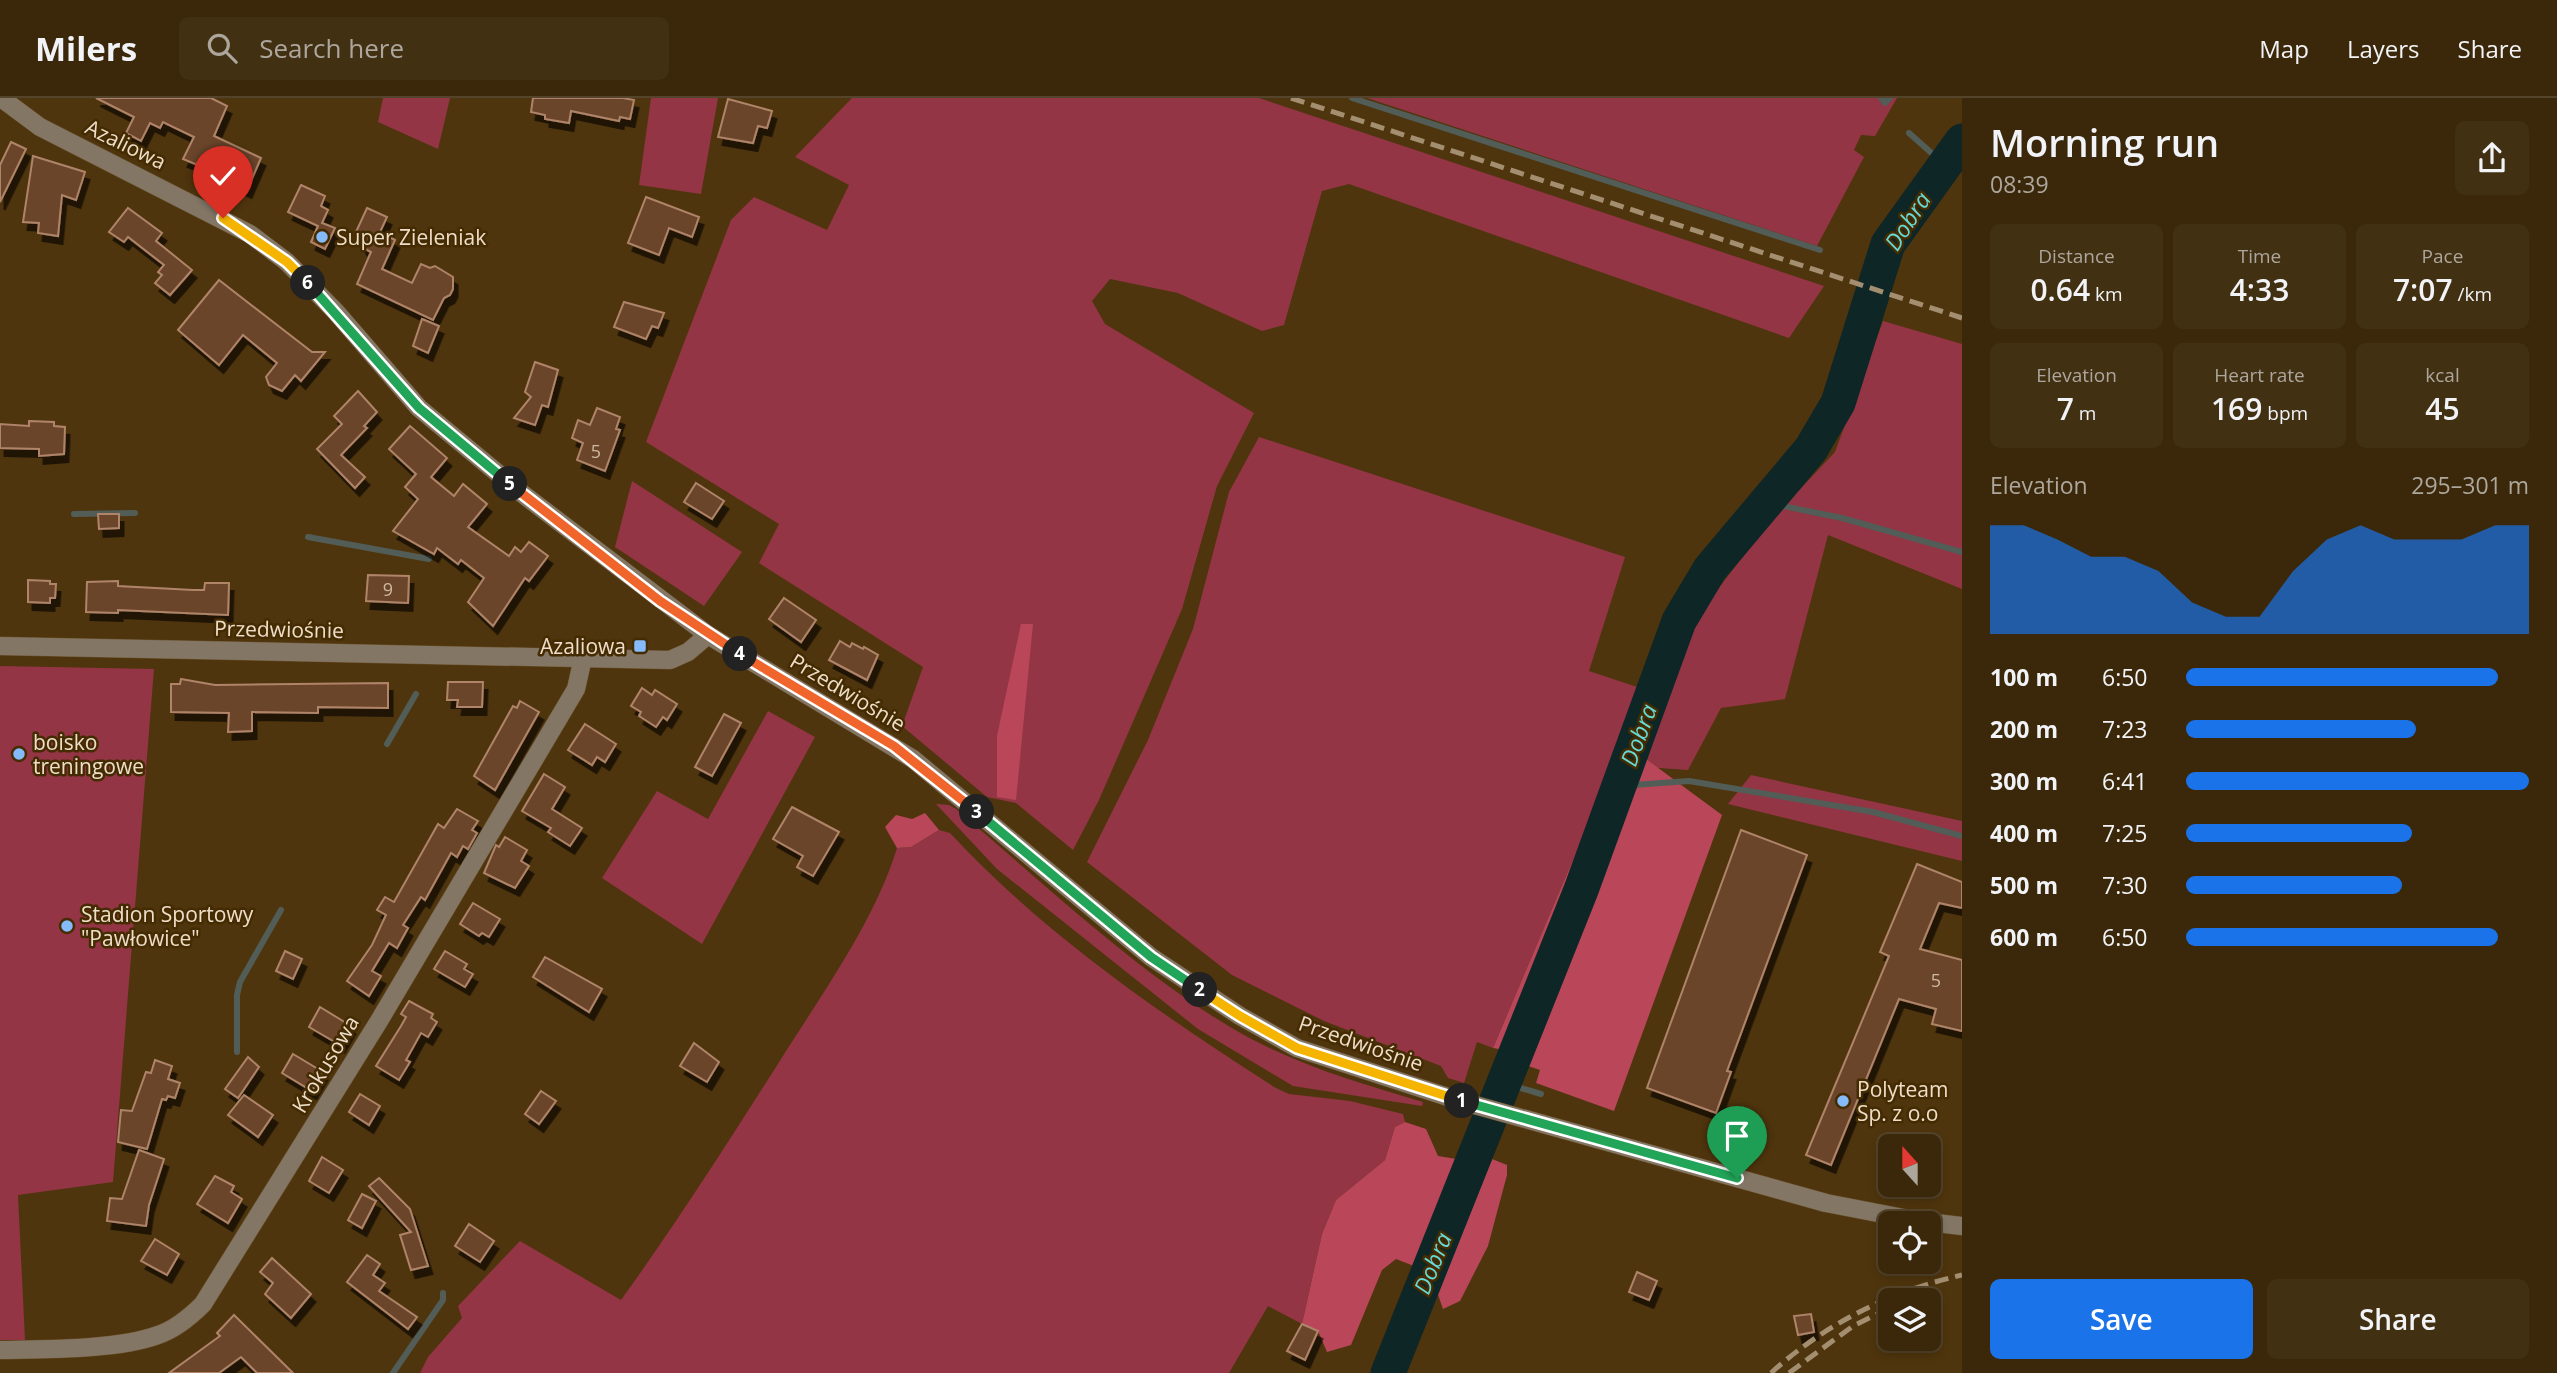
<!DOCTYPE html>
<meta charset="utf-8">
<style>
:root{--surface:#3b280a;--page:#423013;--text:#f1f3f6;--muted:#aca69c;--line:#54442b;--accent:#1a73e8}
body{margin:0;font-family:"Open Sans",sans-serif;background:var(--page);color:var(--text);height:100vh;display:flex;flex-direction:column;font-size:26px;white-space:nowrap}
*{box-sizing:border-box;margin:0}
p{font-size:23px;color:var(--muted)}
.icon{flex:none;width:38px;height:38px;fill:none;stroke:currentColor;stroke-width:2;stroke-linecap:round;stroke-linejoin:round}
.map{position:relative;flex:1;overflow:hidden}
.panel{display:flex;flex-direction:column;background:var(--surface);width:595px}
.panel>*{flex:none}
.needle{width:46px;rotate:339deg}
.controls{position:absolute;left:1878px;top:1036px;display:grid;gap:14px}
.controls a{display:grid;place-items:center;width:63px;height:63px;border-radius:10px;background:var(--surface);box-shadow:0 4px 10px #0003,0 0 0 2px var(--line);font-size:35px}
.pin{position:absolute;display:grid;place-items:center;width:60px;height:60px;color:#fff;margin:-72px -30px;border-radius:50% 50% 50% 0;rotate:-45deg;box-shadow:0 0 7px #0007}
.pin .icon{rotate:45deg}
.km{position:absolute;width:35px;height:35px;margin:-18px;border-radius:50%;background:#222;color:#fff;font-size:19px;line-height:35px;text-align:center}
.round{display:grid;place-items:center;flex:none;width:74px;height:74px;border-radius:10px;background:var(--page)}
.overview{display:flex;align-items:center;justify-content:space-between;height:119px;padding:0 28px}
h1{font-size:38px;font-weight:600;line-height:52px}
.stats{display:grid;grid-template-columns:repeat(3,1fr);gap:10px;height:119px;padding:7px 28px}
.stats div{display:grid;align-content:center;border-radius:10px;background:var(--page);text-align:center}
.stats b{font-size:30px;font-weight:600}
.stats small{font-size:19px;font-weight:400}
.stats p{font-size:19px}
.chart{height:196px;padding:14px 28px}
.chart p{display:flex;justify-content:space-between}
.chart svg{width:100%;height:126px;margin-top:7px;fill:var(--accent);opacity:.7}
.action{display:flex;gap:14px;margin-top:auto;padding:14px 28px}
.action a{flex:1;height:80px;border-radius:10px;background:var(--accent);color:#fff;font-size:28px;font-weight:600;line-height:80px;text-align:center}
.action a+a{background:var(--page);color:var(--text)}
ul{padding:0 28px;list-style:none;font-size:23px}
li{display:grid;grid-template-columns:112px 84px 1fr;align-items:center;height:52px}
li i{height:18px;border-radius:9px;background:var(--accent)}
header{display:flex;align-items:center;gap:42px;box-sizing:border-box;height:98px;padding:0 35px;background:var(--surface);border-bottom:2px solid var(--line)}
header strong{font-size:33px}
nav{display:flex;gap:38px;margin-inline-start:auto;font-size:24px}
.search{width:490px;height:63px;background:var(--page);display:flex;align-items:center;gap:18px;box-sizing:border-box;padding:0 24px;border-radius:10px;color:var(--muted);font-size:26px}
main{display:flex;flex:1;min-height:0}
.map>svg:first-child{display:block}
.green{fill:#933544}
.forest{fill:#b94759}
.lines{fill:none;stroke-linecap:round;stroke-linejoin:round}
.stream{stroke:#525d57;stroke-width:6}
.river{stroke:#0f2626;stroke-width:35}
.building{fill:#6a442b;stroke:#af8469;stroke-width:2;filter:url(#shadow)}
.minor-casing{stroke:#6c532f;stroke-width:19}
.minor{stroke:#837665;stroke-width:18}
.rail{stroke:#a38e70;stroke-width:5;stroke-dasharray:14 7;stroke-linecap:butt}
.split-1-casing{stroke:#fff;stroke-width:14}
.split-2-casing{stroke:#fff;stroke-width:14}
.split-3-casing{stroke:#fff;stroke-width:14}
.split-4-casing{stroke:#fff;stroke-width:14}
.split-5-casing{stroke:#fff;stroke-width:14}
.split-6-casing{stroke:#fff;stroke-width:14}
.split-7-casing{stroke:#fff;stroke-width:14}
.split-1{stroke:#22a559;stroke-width:9}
.split-2{stroke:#f5b400;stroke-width:9}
.split-3{stroke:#22a559;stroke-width:9}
.split-4{stroke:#f0652b;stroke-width:9}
.split-5{stroke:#f0652b;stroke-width:9}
.split-6{stroke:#22a559;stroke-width:9}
.split-7{stroke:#f5b400;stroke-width:9}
.poi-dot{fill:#86bbfb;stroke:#442b01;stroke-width:2.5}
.labels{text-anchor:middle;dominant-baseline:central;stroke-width:5;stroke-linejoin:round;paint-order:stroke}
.number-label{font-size:18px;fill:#cdb8a2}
.street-label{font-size:21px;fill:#eedec9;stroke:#442b01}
.poi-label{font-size:21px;fill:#eedec9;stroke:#442b01;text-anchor:start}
.water-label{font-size:23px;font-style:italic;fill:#65dad8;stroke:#442b01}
</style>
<header>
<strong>Milers</strong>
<div class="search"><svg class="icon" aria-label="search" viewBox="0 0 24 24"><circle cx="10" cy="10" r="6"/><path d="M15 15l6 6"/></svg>Search here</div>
<nav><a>Map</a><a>Layers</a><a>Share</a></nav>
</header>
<main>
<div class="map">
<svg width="1962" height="1275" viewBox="0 0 1962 1275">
<defs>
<filter id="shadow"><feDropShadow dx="4.5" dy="8" stdDeviation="0" flood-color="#0009"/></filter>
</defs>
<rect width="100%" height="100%" fill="#4f350d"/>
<g class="green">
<polygon points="383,0 450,0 438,51 378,24"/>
<polygon points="651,0 718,0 701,96 639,87"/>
<polygon points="852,0 1259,0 1824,188 1789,240 1349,86 1322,93 1284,227 1262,233 1178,195 1110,181 1092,203 1105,226 1254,315 1217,388 1182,511 1099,702 1073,752 1016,705 987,699 902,628 923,569 759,465 779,426 646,344 731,122 754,99 827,132 849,87 795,59"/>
<polygon points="1367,0 1897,0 1875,38 1861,37 1854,52 1864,59 1817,148"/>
<polygon points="1883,223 1962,246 1962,491 1828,437 1785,601 1721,610 1688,672 1645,669 1686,532 1773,420 1835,354"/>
<polygon points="1259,339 1625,459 1589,573 1640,590 1623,644 1493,950 1477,944 1464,985 1448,980 1441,968 1324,923 1232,877 1087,764 1148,642 1193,531 1229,394"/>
<polygon points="632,383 742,454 704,508 615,449"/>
<polygon points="0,568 154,571 113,1084 18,1097 25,1242 0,1242"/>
<polygon points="768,613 815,639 702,846 602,780 657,693 708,721"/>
<polygon points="1751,677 1962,723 1962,763 1728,706"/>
<path d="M936 706 949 707 956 711C1045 786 1144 881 1244 937 1300 968 1362 986 1423 1004L1422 1008 1293 988 1198 931 997 771Z"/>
<path d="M939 732 950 735C1044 836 1160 916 1276 990L1289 996 1350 1003 1403 1016 1405 1024 1395 1029 1385 1062 1336 1102 1322 1136 1302 1226 1268 1208 1229 1275H420L428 1259 462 1220 458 1208 520 1143 621 1202C680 1120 734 1035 788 950 827 889 876 819 897 750L911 749Z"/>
</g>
<g class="forest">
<polygon points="1021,526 1033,526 1016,702 997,699 997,638"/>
<polygon points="1623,644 1722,717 1614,1013 1536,985 1540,972 1520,965 1565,843 1549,838 1505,952 1493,950"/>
<polygon points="925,715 939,732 911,749 897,750 885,729 896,717 912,721"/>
<polygon points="1405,1024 1426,1031 1438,1058 1463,1062 1419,1170 1396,1161 1382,1172 1351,1247 1327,1254 1318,1233 1302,1226 1322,1136 1336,1102 1385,1062 1395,1029"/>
<polygon points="1492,1061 1507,1067 1507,1077 1488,1148 1460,1203 1443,1211 1436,1191"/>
</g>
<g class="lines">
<g class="stream">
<polyline points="1352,0 1820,152"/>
<polyline points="1881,0 1885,5 1890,0"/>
<polyline points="1909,35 1945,67"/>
<polyline points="1768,405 1842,420 1962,454"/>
<polyline points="74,416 135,415"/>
<polyline points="308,439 429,461"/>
<polyline points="387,646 416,596"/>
<polyline points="1619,688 1689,683 1873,714 1962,738"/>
<polyline points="237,954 237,897 240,884 281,812"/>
<polyline points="1504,985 1541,996"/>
<polyline points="393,1275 443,1202 443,1195"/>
</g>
<polyline class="river" points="1388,1275 1581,792 1679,523 1710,471 1811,351 1838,305 1888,146 1962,43"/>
</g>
<g class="building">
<polygon points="96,0 211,0 227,8 214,38 261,60 247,92 232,85 234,82 183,61 194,39 163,24 160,30 150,25 141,43 126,35 134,19"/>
<polygon points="533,0 623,0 634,2 630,21 620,19 619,23 571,13 569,25 545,21 545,17 531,14"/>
<polygon points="728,1 772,13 767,30 758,28 753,45 718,39"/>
<polygon points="11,44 26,51 0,104 0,67"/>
<polygon points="33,58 85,74 76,102 62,97 58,138 38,135 39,125 23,124"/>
<polygon points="301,87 325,98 321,108 328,112 322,125 335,130 325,151 311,144 318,128 288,114"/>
<polygon points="646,99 699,119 692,139 669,130 659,157 628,145"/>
<polygon points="128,110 162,135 156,143 192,172 170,197 155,185 162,177 158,174 164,167 128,139 124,144 109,134"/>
<polygon points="367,110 387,119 380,134 395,142 382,171 412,185 421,166 430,170 435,168 453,179 453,191 450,197 444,200 433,222 357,186 371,154 363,150 356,134"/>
<polygon points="219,182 312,254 325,254 301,283 295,277 282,293 269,287 266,279 277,265 243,237 219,267 178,232"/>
<polygon points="624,204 664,215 658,230 652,228 646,241 614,229"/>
<polygon points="422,221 439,228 428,255 413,248"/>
<polygon points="535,264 558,272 548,309 542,307 535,327 514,320 531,299 525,294"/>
<polygon points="358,293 377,314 364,328 367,330 341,357 365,379 355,390 317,351 342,326 334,318"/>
<polygon points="597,310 620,319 616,331 620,332 605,373 577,362 583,345 572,340 578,322 590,327"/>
<polygon points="29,323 54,324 54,328 65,329 64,356 39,358 39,351 0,350 0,326 29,328"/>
<polygon points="410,328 447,360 431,379 454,398 463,386 487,406 468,429 509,458 515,449 521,454 529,444 548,458 529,483 525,480 493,528 468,504 484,480 461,462 458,466 437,450 434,456 393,433 418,401 405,389 416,376 389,351"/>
<polygon points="696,385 724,403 712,421 684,404"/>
<polygon points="98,416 119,416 119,430 99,431"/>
<polygon points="368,477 409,478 408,505 366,503"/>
<polygon points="28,482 50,483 50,486 56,486 55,500 50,500 50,505 28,504"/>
<polygon points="118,483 118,488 193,492 204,492 205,485 229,485 228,517 118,512 118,515 86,514 87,484"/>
<polygon points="784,500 816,522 801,544 769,521"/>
<polygon points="840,543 850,549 852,545 863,551 864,549 878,557 867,582 829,562"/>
<polygon points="181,581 215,587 388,585 388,610 318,609 318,615 252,614 252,633 228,634 229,615 171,614 171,586 180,586"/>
<polygon points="448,584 483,584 482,609 457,609 458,602 447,602"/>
<polygon points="642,590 652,597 655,592 677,606 667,622 663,619 656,629 639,618 641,614 631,608"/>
<polygon points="520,603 539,614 495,692 474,678 513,608 517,610"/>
<polygon points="724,616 741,625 712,678 695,669"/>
<polygon points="585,626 616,646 605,664 597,659 592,667 568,652"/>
<polygon points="544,676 565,689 552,711 582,730 570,748 548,734 551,730 522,713"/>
<polygon points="792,709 839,734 813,778 797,769 803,758 773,741"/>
<polygon points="457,711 478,723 472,732 477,735 468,751 463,748 457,759 451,755 425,802 421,799 403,827 408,830 397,850 389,845 372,873 381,878 369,898 347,883 372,847 386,817 377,812 385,799 394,804 438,726 444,730"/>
<polygon points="1741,732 1807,757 1727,973 1731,974 1716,1015 1647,990"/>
<polygon points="505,739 527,752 521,763 529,768 515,790 484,775 496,747 499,749"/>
<polygon points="1917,766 1962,784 1962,810 1939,805 1920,851 1962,862 1962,933 1932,926 1936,911 1899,901 1831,1067 1806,1057 1889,858 1880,854"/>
<polygon points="473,805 500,821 489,839 482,835 479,838 460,826"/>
<polygon points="285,853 302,861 293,881 276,873"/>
<polygon points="445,853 467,866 464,871 473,876 465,889 434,871"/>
<polygon points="545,859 602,891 589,914 533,879"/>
<polygon points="409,903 433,916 431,920 437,924 428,939 421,935 406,962 410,964 399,982 376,968 401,928 406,919 401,916"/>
<polygon points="320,909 351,928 340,947 309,929"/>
<polygon points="694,945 719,964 707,984 680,968"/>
<polygon points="293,956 323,974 312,993 282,975"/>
<polygon points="248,959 259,969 238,1000 225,991"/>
<polygon points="155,962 172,968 168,981 180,985 175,1000 168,998 166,1002 162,1001 147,1051 118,1044 121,1012 132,1013 146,974 151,975"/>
<polygon points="541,993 556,1003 539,1026 525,1016"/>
<polygon points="360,996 380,1008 369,1027 349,1014"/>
<polygon points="244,997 273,1017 258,1039 228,1017"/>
<polygon points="139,1052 164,1061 149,1107 146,1128 107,1123 110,1100 122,1101"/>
<polygon points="322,1059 343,1072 329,1095 309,1083"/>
<polygon points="215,1078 234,1088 231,1094 242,1101 228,1125 197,1106"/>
<polygon points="379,1080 410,1111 428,1168 411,1172 400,1137 411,1134 369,1088"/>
<polygon points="362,1096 376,1103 362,1130 348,1122"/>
<polygon points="469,1126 494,1143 480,1164 455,1148"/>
<polygon points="155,1141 179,1156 167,1177 141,1163"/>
<polygon points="367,1157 380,1166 373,1177 385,1185 379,1193 417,1219 408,1231 347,1184"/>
<polygon points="272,1160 311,1196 291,1220 265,1196 273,1185 260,1174"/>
<polygon points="1637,1174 1657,1183 1649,1202 1629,1194"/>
<polygon points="1811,1216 1814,1234 1798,1237 1794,1218"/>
<polygon points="234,1217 293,1275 257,1275 241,1259 219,1275 169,1275 220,1238 217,1235"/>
<polygon points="1302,1226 1318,1233 1305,1262 1287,1253"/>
</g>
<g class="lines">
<g class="minor-casing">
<g id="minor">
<polyline points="1,0 40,29 250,136 287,164 336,214 419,310 524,397 708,537 913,661 1151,859 1240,918 1297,950 1457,1002 1826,1105 1919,1123 1962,1128"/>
<polyline points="0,548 670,562 688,554 708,537"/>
<path d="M0 1252C45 1251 117 1252 158 1237 176 1231 190 1219 203 1206L379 923 576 591 583 560"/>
</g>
</g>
<use href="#minor" class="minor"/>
<g class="rail">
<polyline points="1291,0 1962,220"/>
<path d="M1771 1275C1825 1226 1891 1193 1962 1177"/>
<polyline points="1789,1275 1853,1228 1890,1210"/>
</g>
</g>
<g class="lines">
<g class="split-1-casing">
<polyline id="split-1" points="1462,1003 1737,1080"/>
</g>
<g class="split-2-casing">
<polyline id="split-2" points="1200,892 1240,918 1297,950 1462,1003"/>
</g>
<g class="split-3-casing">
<polyline id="split-3" points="977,714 1151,859 1200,892"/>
</g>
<g class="split-4-casing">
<polyline id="split-4" points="740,556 894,648 977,714"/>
</g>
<g class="split-5-casing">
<polyline id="split-5" points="510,386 660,503 740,556"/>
</g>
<g class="split-6-casing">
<polyline id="split-6" points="308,185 419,310 510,386"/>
</g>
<g class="split-7-casing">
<polyline id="split-7" points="223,120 287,164 308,185"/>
</g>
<use href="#split-1" class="split-1"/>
<use href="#split-2" class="split-2"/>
<use href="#split-3" class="split-3"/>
<use href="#split-4" class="split-4"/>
<use href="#split-5" class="split-5"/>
<use href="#split-6" class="split-6"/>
<use href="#split-7" class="split-7"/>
</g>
<g class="poi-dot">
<circle cx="322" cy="139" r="7"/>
<rect x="633" y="541" width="14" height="14" rx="3.5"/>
<circle cx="19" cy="656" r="7"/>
<circle cx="67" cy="828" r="7"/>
<circle cx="1843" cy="1003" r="7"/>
</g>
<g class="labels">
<g class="number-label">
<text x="596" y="353">5</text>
<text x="388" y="491">9</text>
<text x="1936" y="882">5</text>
</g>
<g class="street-label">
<text transform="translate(126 46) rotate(26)">Azaliowa</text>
<text transform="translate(279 531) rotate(1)">Przedwiośnie</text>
<text transform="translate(848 594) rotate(31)">Przedwiośnie</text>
<text transform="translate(1361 945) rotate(19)">Przedwiośnie</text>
<text transform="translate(325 966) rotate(-59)">Krokusowa</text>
</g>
<g class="poi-label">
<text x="336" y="139">Super Zieleniak</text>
<text x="626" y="548" text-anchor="end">Azaliowa</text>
<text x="33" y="644">boisko<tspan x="33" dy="24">treningowe</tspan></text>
<text x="81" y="816">Stadion Sportowy<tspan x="81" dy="24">"Pawłowice"</tspan></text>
<text x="1857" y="991">Polyteam<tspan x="1857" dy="24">Sp. z o.o</tspan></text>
</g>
<g class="water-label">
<text transform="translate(1907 123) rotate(-57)">Dobra</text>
<text transform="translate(1638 637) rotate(-70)">Dobra</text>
<text transform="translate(1432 1165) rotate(-68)">Dobra</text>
</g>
</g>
</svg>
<div class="controls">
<a><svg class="needle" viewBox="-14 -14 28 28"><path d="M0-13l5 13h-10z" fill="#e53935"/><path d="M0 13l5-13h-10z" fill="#aca69c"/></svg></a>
<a><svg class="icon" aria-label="locate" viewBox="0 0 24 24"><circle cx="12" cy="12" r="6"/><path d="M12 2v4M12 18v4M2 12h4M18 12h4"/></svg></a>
<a><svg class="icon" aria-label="layers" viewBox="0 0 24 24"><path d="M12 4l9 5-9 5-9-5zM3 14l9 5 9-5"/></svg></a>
</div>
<div class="pin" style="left:1737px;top:1080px;background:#1e9e55"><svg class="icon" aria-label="arrive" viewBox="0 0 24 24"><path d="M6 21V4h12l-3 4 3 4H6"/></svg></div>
<div class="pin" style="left:223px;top:120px;background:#d93025"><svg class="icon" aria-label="check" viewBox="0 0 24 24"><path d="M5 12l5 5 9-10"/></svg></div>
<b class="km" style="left:1462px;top:1003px">1</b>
<b class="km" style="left:1200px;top:892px">2</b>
<b class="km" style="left:977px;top:714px">3</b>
<b class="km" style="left:740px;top:556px">4</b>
<b class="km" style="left:510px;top:386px">5</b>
<b class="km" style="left:308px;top:185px">6</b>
</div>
<section class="panel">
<div class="overview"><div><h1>Morning run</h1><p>08:39</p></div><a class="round"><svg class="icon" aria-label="share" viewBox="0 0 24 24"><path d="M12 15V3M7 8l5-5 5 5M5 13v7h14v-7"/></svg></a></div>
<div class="stats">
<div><p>Distance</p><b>0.64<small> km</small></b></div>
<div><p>Time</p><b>4:33</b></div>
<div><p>Pace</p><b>7:07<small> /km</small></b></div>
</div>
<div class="stats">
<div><p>Elevation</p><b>7<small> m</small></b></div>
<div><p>Heart rate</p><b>169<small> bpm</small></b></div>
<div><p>kcal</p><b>45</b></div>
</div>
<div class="chart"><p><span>Elevation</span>295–301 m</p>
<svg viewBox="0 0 160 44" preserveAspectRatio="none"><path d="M0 44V6L10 6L20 11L30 17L40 17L50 22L60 33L70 38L80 38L90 22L100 11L110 6L120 11L130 11L140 11L150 6L160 6V44z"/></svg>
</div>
<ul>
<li><b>100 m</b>6:50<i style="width:91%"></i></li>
<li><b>200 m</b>7:23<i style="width:67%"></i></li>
<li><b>300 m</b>6:41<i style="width:100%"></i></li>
<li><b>400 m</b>7:25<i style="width:66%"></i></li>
<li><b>500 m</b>7:30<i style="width:63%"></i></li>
<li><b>600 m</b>6:50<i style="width:91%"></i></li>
</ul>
<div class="action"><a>Save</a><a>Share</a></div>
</section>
</main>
